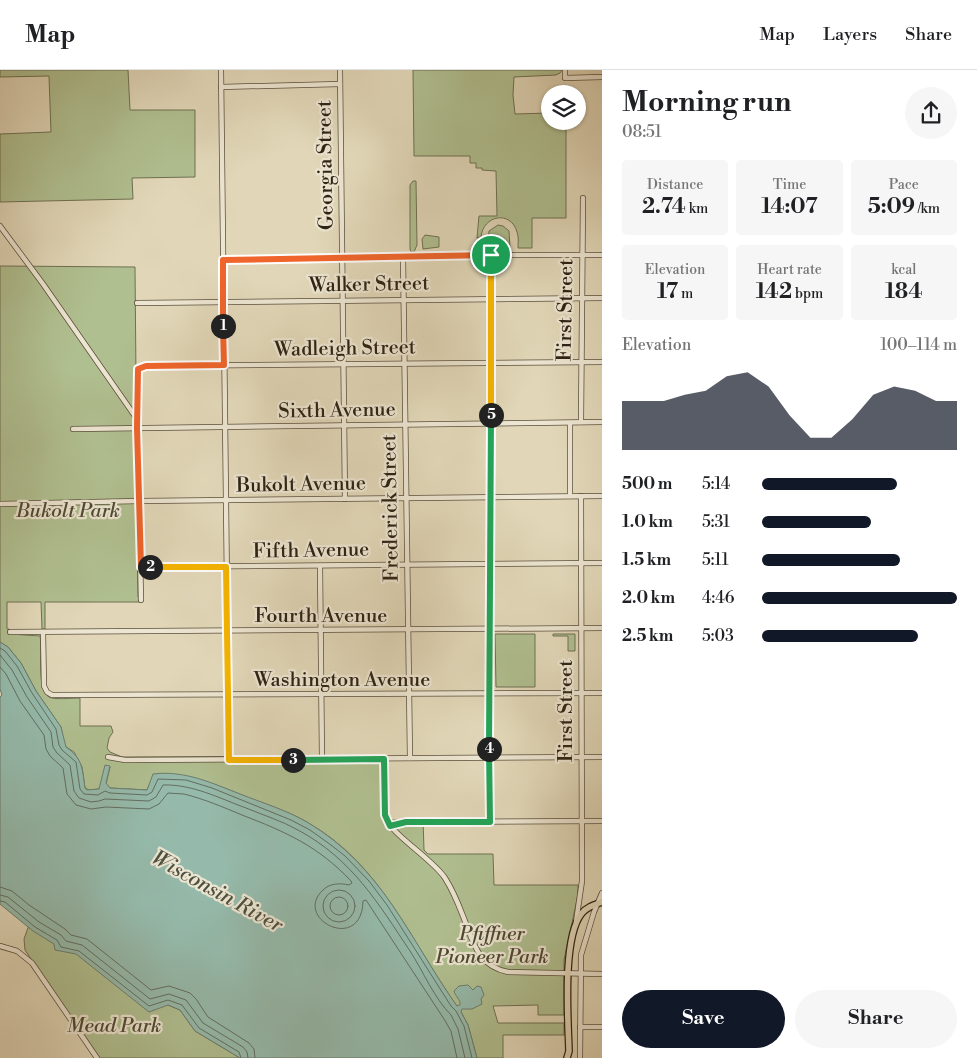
<!DOCTYPE html>
<meta charset="utf-8">
<style>
:root{--surface:#fff;--page:#f6f6f6;--text:#202124;--muted:#757577;--line:#e0e0e0;--accent:#111827}
body{margin:0;font-family:"Libre Bodoni",serif;background:var(--page);color:var(--text);height:100vh;display:flex;flex-direction:column;font-size:19px;white-space:nowrap}
*{box-sizing:border-box;margin:0}
p{font-size:16px;color:var(--muted)}
.icon{flex:none;width:28px;height:28px;fill:none;stroke:currentColor;stroke-width:2;stroke-linecap:round;stroke-linejoin:round}
.map{position:relative;flex:1;overflow:hidden}
.drawer{display:flex;flex-direction:column;background:var(--surface);width:375px}
.drawer>*{flex:none}
.controls{position:absolute;left:541px;top:15px;display:grid;gap:10px}
.controls a{display:grid;place-items:center;width:45px;height:45px;border-radius:50%;background:var(--surface);box-shadow:0 1px 4px #0004;font-size:25px}
.pin{position:absolute;display:grid;place-items:center;width:42px;height:42px;color:#fff;margin:-21px;border:2px solid #fff;border-radius:50%;box-shadow:0 1px 5px #0007}
.km{position:absolute;width:25px;height:25px;margin:-12px;border-radius:50%;background:#222;color:#fff;font-size:14px;line-height:25px;text-align:center}
.round{display:grid;place-items:center;flex:none;width:52px;height:52px;border-radius:26px;background:var(--page)}
.headline{display:flex;align-items:center;justify-content:space-between;height:85px;padding:0 20px}
h1{font-size:28px;font-weight:800;line-height:38px}
.stats{display:grid;grid-template-columns:repeat(3,1fr);gap:8px;height:85px;padding:5px 20px}
.stats div{display:grid;align-content:center;border-radius:5px;background:var(--page);text-align:center}
.stats b{font-size:21px;font-weight:800}
.stats small{font-size:14px;font-weight:400}
.stats p{font-size:14px}
.chart{height:140px;padding:10px 20px}
.chart p{display:flex;justify-content:space-between}
.chart svg{width:100%;height:90px;margin-top:5px;fill:var(--accent);opacity:.7}
.cta{display:flex;gap:10px;margin-top:auto;padding:10px 20px}
.cta a{flex:1;height:58px;border-radius:30px;background:var(--accent);color:#fff;font-size:20px;font-weight:800;line-height:58px;text-align:center}
.cta a+a{background:var(--page);color:var(--text)}
ul{padding:0 20px;list-style:none;font-size:16px}
li{display:grid;grid-template-columns:80px 60px 1fr;align-items:center;height:38px}
li i{height:12px;border-radius:6px;background:var(--accent)}
header{display:flex;align-items:center;gap:30px;box-sizing:border-box;height:70px;padding:0 25px;background:var(--surface);border-bottom:1px solid var(--line)}
header strong{font-size:24px}
nav{display:flex;gap:28px;margin-inline-start:auto;font-size:18px}
main{display:flex;flex:1;min-height:0}
.map>svg:first-child{display:block}
.green{fill:#b0bf90;stroke:#6f7052}
.water{fill:#95baab;stroke:#6c7d6f}
.lines{fill:none;stroke-linecap:round;stroke-linejoin:round}
.shore{stroke:#626e60;stroke-width:1}
.minor-casing{stroke:#5b4f3d;stroke-width:6}
.major-casing{stroke:#2e2214;stroke-width:8}
.minor{stroke:#ece5d1;stroke-width:4.5}
.major{stroke:#e1d7b8;stroke-width:5.5}
.split-1-casing{stroke:#fff;stroke-width:10}
.split-2-casing{stroke:#fff;stroke-width:10}
.split-3-casing{stroke:#fff;stroke-width:10}
.split-4-casing{stroke:#fff;stroke-width:10}
.split-5-casing{stroke:#fff;stroke-width:10}
.split-6-casing{stroke:#fff;stroke-width:10}
.split-1{stroke:#f0652b;stroke-width:6}
.split-2{stroke:#f0652b;stroke-width:6}
.split-3{stroke:#f5b400;stroke-width:6}
.split-4{stroke:#22a559;stroke-width:6}
.split-5{stroke:#22a559;stroke-width:6}
.split-6{stroke:#f5b400;stroke-width:6}
.labels{text-anchor:middle;dominant-baseline:central;stroke-width:4.5;stroke-linejoin:round;paint-order:stroke}
.street-label{font-size:20px;fill:#2e2214;stroke:#ece5d1}
.park-label{font-size:20px;font-style:italic;fill:#4e4933;stroke:#ece5d1}
.water-label{font-size:21px;font-style:italic;fill:#4d5041;stroke:#ece5d1}
</style>
<header>
<strong>Map</strong>
<nav><a>Map</a><a>Layers</a><a>Share</a></nav>
</header>
<main>
<div class="map">
<svg width="602" height="988" viewBox="0 0 602 988">
<rect width="100%" height="100%" fill="#e1d7b8"/>
<filter id="stains"><feTurbulence type="fractalNoise" baseFrequency=".004" numOctaves="4"/><feColorMatrix values="0 0 0 0 .2 0 0 0 0 .09 0 0 0 0 .02 0 0 0 .5 -.17"/></filter>
<radialGradient id="worn" r=".72"><stop offset=".6" stop-color="#630" stop-opacity="0"/><stop offset="1" stop-color="#630" stop-opacity=".3"/></radialGradient>
<g class="green">
<polygon points="0,0 128,0 130,40 195,40 195,107 132,108 133,129 0,132 0,64 51,62 49,6 0,7"/>
<path d="M413 0H562L560 3 556 5 514 7 513 25 515 44 550 43V51H566V148H532V178H518C518 173 519 167 517 162 511 140 483 145 481 167L477 168 479 146H497L496 101 482 100V98H476V93H470V86H414Z"/>
<polygon points="413,111 416,111 417,175 414,182 411,182 410,179 410,115"/>
<polygon points="498,155 503,156 509,161 510,178 488,178 489,161"/>
<polygon points="425,165 439,167 439,177 423,179 422,169"/>
<path d="M0 196 135 197 138 527 142 532H45V559H42L41 532H7V559H9L10 564 40 566C43 579 36 620 49 627 54 630 73 628 80 628V656H111L113 662 109 668 107 678 110 682 122 687 387 686 389 747 392 750 423 749 424 780 428 784H493L494 815H578V825L564 890V945H538V935L493 936 498 953H564V965H503V988H477L468 955 461 942C411 874 383 794 305 751 287 741 268 735 249 728 214 714 193 704 155 704L147 720 110 718 106 714 110 697 99 719 89 720 85 718 82 697 74 682 66 677 64 673 61 657 36 621 21 593 8 577 0 572Z"/>
<polygon points="495,564 535,564 535,617 496,617"/>
<polygon points="553,564 575,564 575,581 568,581 568,566 553,566"/>
<polygon points="29,855 168,935 180,940 195,961 240,988 97,988 25,880 24,869"/>
</g>
<path class="water" d="M0 572 8 577 21 593 36 621 61 657 66 677C83 689 82 698 85 718L87 720 99 719 105 695 110 696 106 713 110 718 147 720 153 704C184 700 212 713 240 724 263 733 286 740 307 752 383 797 409 868 457 936L460 935C461 930 455 926 454 921L459 916 468 915 473 920 477 916 481 917 484 925 481 929 482 934 472 939H462L461 942 468 955 477 988H240L195 961 180 940 168 935 149 942 76 884 55 880 54 874 33 861 0 834V627L2 625 0 619Z"/>
<g class="lines">
<g class="shore">
<polyline points="0,578 5,581 17,596 32,623 56,659 59,675 62,680 76,692 80,719 84,724 98,725 105,721 110,723 147,725 152,722 158,709 186,710 212,718 291,750 310,760 331,775 345,786 369,811 387,835 451,936 456,941 464,956 472,988"/>
<path d="M0 585 12 600 27 627 51 662 53 677 57 683 70 695 74 721 79 728 91 732 99 731 105 729 149 731 156 727 163 715C192 714 219 728 246 738 263 745 282 751 298 760 352 789 378 833 410 881 423 901 434 928 451 945L458 959 465 988"/>
<path d="M0 597 6 604 20 631 44 665 46 679 50 686 63 698 67 724 76 735 91 739 106 737 149 739 159 734 168 723 184 724C204 729 223 737 242 745 286 762 318 776 351 811L352 813 349 815C340 813 330 813 323 820 292 849 362 884 363 831L366 830 444 949 451 961 457 988"/>
<polyline points="0,817 12,821 29,835 65,859 71,865 87,869 151,920 169,916 190,923 196,929 208,947 249,973 254,979 255,988"/>
<circle cx="339" cy="836" r="16"/>
<polyline points="0,825 8,827 39,852 61,865 66,871 82,875 150,929 169,924 186,930 203,953 243,977 247,982 248,988"/>
<circle cx="339" cy="836" r="9"/>
<polyline points="0,831 5,832 35,857 57,870 61,877 79,881 149,936 168,930 182,935 199,958 239,982 241,988"/>
</g>
<g class="minor-casing">
<g id="minor">
<polyline points="221,0 229,690"/>
<polyline points="340,0 345,429"/>
<polyline points="565,0 565,8 602,7"/>
<polyline points="221,17 340,14"/>
<polyline points="0,156 43,214 137,349"/>
<polyline points="403,187 410,688"/>
<polyline points="223,190 491,185 602,185"/>
<polyline points="137,233 602,228"/>
<polyline points="581,352 583,128"/>
<polyline points="73,359 602,352"/>
<polyline points="570,426 570,353"/>
<polyline points="0,434 139,431 602,426"/>
<polyline points="320,496 322,690"/>
<polyline points="141,497 602,493"/>
<polyline points="141,530 137,333 138,303 142,296 602,292"/>
<polyline points="10,562 602,558"/>
<polyline points="43,562 44,616 47,622 52,625 602,623"/>
<polyline points="108,687 125,690 602,687"/>
<path d="M384 689 385 745C387 762 432 788 445 808 452 819 458 833 463 846 473 871 477 896 508 902L602 904"/>
<polyline points="489,752 491,185"/>
<polyline points="390,756 405,752 602,751"/>
<polyline points="576,852 582,811 581,426"/>
<polyline points="0,876 17,881 32,893 97,988"/>
<polyline points="580,957 602,957"/>
<polyline points="580,988 581,885 594,842 602,823"/>
</g>
</g>
<g class="major-casing">
<path id="major" d="M567 988 569 981C568 949 562 867 582 843 587 837 594 835 602 832"/>
</g>
<use href="#minor" class="minor"/>
<use href="#major" class="major"/>
</g>
<g class="lines">
<g class="split-1-casing">
<polyline id="split-1" points="223,256 223,190 491,185"/>
</g>
<g class="split-2-casing">
<polyline id="split-2" points="150,497 141,497 137,358 138,299 146,296 224,295 223,256"/>
</g>
<g class="split-3-casing">
<polyline id="split-3" points="150,497 226,497 229,690 293,690"/>
</g>
<g class="split-4-casing">
<polyline id="split-4" points="293,690 384,689 385,745 390,756 406,752 490,752 489,679"/>
</g>
<g class="split-5-casing">
<polyline id="split-5" points="489,679 491,345"/>
</g>
<g class="split-6-casing">
<polyline id="split-6" points="491,345 491,185"/>
</g>
<use href="#split-1" class="split-1"/>
<use href="#split-2" class="split-2"/>
<use href="#split-3" class="split-3"/>
<use href="#split-4" class="split-4"/>
<use href="#split-5" class="split-5"/>
<use href="#split-6" class="split-6"/>
</g>
<g class="labels">
<g class="street-label">
<text transform="translate(326 95) rotate(-91)">Georgia Street</text>
<text transform="translate(369 215) rotate(-1)">Walker Street</text>
<text transform="translate(566 240) rotate(-89)">First Street</text>
<text transform="translate(345 279) rotate(-1)">Wadleigh Street</text>
<text transform="translate(337 341) rotate(-1)">Sixth Avenue</text>
<text transform="translate(301 415) rotate(-1)">Bukolt Avenue</text>
<text transform="translate(391 438) rotate(-91)">Frederick Street</text>
<text transform="translate(311 481) rotate(-1)">Fifth Avenue</text>
<text x="321" y="546">Fourth Avenue</text>
<text x="342" y="610">Washington Avenue</text>
<text transform="translate(566 641) rotate(-90)">First Street</text>
</g>
<g class="park-label">
<text x="68" y="441">Bukolt Park</text>
<text x="492" y="864">Pfiffner<tspan x="492" dy="23">Pioneer Park</tspan></text>
<text x="114" y="956">Mead Park</text>
</g>
<g class="water-label">
<text transform="translate(217 822) rotate(29)">Wisconsin River</text>
</g>
</g>
<rect width="100%" height="100%" filter="url(#stains)"/>
<rect width="100%" height="100%" fill="url(#worn)"/>
</svg>
<div class="controls">
<a><svg class="icon" aria-label="layers" viewBox="0 0 24 24"><path d="M12 4l9 5-9 5-9-5zM3 14l9 5 9-5"/></svg></a>
</div>
<div class="pin" style="left:491px;top:185px;background:#1e9e55"><svg class="icon" aria-label="arrive" viewBox="0 0 24 24"><path d="M6 21V4h12l-3 4 3 4H6"/></svg></div>
<b class="km" style="left:223px;top:256px">1</b>
<b class="km" style="left:150px;top:497px">2</b>
<b class="km" style="left:293px;top:690px">3</b>
<b class="km" style="left:489px;top:679px">4</b>
<b class="km" style="left:491px;top:345px">5</b>
</div>
<section class="drawer">
<div class="headline"><div><h1>Morning run</h1><p>08:51</p></div><a class="round"><svg class="icon" aria-label="share" viewBox="0 0 24 24"><path d="M12 15V3M7 8l5-5 5 5M5 13v7h14v-7"/></svg></a></div>
<div class="stats">
<div><p>Distance</p><b>2.74<small> km</small></b></div>
<div><p>Time</p><b>14:07</b></div>
<div><p>Pace</p><b>5:09<small> /km</small></b></div>
</div>
<div class="stats">
<div><p>Elevation</p><b>17<small> m</small></b></div>
<div><p>Heart rate</p><b>142<small> bpm</small></b></div>
<div><p>kcal</p><b>184</b></div>
</div>
<div class="chart"><p><span>Elevation</span>100–114 m</p>
<svg viewBox="0 0 160 44" preserveAspectRatio="none"><path d="M0 44V20L10 20L20 20L30 17L40 15L50 8L60 6L70 13L80 27L90 38L100 38L110 29L120 17L130 13L140 15L150 20L160 20V44z"/></svg>
</div>
<ul>
<li><b>500 m</b>5:14<i style="width:69%"></i></li>
<li><b>1.0 km</b>5:31<i style="width:56%"></i></li>
<li><b>1.5 km</b>5:11<i style="width:71%"></i></li>
<li><b>2.0 km</b>4:46<i style="width:100%"></i></li>
<li><b>2.5 km</b>5:03<i style="width:80%"></i></li>
</ul>
<div class="cta"><a>Save</a><a>Share</a></div>
</section>
</main>
